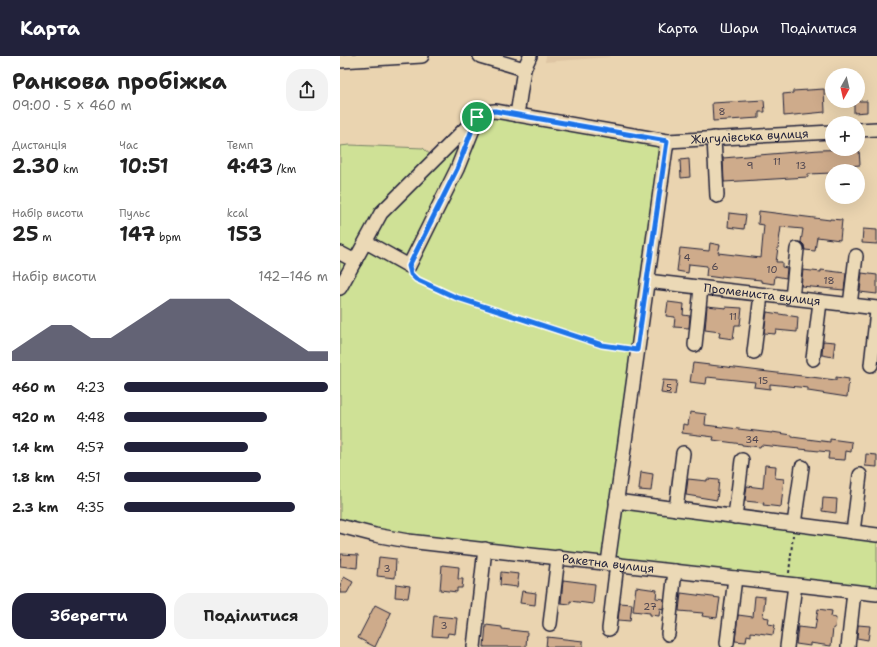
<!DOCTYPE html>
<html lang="uk">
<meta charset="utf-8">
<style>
:root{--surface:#fff;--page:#f2f2f2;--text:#222;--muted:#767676;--accent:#22223b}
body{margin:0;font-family:"Shantell Sans",sans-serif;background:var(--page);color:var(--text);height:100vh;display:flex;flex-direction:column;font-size:15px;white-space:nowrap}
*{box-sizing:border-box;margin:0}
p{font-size:13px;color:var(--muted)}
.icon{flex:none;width:22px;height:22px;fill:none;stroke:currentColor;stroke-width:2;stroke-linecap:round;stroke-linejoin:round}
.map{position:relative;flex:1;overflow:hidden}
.details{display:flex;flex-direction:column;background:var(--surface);width:340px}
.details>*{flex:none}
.needle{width:26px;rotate:188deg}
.buttons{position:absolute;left:485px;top:12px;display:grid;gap:8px}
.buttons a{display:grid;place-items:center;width:40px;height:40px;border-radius:50%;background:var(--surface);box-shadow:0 4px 16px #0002;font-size:20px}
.pin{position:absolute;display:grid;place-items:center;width:34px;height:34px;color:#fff;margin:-17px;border:2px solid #fff;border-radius:50%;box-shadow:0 1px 4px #0007}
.round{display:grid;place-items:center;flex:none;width:42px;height:42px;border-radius:16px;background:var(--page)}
.overview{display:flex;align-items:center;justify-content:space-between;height:68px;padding:0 12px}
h1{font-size:22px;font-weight:700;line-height:30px}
.stats{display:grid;grid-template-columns:repeat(3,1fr);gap:6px;height:68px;padding:4px 12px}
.stats div{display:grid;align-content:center}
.stats b{font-size:20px;font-weight:700}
.stats small{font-size:11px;font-weight:400}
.stats p{font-size:11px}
.chart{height:112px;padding:8px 12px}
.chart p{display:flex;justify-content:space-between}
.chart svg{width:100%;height:72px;margin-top:4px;fill:var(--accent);opacity:.7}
.primary-button{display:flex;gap:8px;margin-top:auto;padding:8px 12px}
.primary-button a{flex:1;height:46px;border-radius:16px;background:var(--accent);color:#fff;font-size:16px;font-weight:700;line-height:46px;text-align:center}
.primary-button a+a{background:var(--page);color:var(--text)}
ul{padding:0 12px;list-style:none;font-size:13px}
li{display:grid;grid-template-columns:64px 48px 1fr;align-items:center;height:30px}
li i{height:10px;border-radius:5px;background:var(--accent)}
header{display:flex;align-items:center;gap:24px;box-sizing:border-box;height:56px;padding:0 20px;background:var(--accent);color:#fff}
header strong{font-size:19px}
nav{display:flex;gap:22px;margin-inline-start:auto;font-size:14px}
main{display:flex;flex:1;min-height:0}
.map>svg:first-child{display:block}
.built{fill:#dec5a3}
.green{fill:#cfe196;stroke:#788268}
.building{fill:#ceab8b;stroke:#22223b}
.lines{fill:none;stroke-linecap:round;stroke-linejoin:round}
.minor-casing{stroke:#22223b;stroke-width:16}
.path{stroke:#22223b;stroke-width:2;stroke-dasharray:3 3;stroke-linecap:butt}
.minor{stroke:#ebd9b6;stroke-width:13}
.route-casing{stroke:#fff;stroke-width:8}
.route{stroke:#1a73e8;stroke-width:5}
.labels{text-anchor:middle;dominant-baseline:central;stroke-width:3.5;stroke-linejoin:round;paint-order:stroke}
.number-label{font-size:10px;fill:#4d444f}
.street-label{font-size:12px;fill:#22223b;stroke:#ebd9b6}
</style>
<header>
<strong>Карта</strong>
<nav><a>Карта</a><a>Шари</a><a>Поділитися</a></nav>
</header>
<main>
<section class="details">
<div class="overview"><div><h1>Ранкова пробіжка</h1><p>09:00 · 5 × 460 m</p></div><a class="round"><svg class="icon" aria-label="share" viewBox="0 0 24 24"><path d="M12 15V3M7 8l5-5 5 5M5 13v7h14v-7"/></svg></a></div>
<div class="stats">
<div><p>Дистанція</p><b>2.30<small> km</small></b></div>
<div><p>Час</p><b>10:51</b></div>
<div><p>Темп</p><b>4:43<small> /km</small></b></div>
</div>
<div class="stats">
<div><p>Набір висоти</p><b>25<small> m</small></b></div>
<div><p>Пульс</p><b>147<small> bpm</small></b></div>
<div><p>kcal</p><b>153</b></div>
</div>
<div class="chart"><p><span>Набір висоти</span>142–146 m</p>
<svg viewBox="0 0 160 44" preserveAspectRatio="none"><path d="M0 44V38L10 30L20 22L30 22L40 30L50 30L60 22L70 14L80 6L90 6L100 6L110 6L120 14L130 22L140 30L150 38L160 38V44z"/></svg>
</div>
<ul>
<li><b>460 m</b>4:23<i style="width:100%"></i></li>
<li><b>920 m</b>4:48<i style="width:70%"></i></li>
<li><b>1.4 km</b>4:57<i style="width:61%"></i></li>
<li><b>1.8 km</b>4:51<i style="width:67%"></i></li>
<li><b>2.3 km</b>4:35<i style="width:84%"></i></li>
</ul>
<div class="primary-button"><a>Зберегти</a><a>Поділитися</a></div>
</section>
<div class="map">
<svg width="537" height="591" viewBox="0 0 537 591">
<rect width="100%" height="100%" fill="#ead4b0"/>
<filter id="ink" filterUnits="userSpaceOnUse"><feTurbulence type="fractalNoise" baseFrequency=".025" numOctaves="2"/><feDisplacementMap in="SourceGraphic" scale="8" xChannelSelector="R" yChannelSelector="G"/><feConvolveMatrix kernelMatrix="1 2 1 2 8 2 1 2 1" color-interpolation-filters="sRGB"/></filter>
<g filter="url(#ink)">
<polygon class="built" points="206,0 270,0 270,1 205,6"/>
<polygon class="green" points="146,56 327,85 276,449 537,483 537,534 218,501 0,470 0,90 10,89 83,92 95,103"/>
<g class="building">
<polygon points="484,33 485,56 444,60 443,38 453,37 453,35"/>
<polygon points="424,44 425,56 419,56 419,62 373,65 372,47"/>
<polygon points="514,45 527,45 527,56 514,57"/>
<polygon points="519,93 520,109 498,111 498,115 492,115 492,117 468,118 468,121 384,126 383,102 479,94"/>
<polygon points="349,103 350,121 341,122 340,104"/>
<polygon points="419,155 490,164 490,163 502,164 500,184 477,181 475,195 465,194 464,189 461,186 463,173 441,171 436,206 442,206 442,211 447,212 446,222 435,220 434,228 421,226 421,224 381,220 381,222 366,220 367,210 349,208 348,217 337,215 340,192 369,195 370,187 380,189 378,197 421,202 424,169 418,168"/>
<polygon points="389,157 406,159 404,173 388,171"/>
<polygon points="523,173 537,174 537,188 522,187"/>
<polygon points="463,214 481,216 481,214 506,217 504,234 461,230"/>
<polygon points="522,217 537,219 537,238 520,236"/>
<polygon points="328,246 344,248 343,259 350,260 349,272 334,271 335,261 326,260"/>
<polygon points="367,250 386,252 386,251 402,252 400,269 395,269 393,283 379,281 380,276 365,274"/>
<polygon points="427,256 458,261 457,276 436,274 435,278 424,277"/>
<polygon points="483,285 495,286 493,301 482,299"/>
<polygon points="353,307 496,324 496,321 509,323 507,341 468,335 468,332 430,328 430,333 414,331 415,326 367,321 366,328 350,326"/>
<polygon points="323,324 337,325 335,339 321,337"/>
<polygon points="350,356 366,358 365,369 432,377 432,376 452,379 452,381 490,386 490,383 512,386 511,396 506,395 505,404 488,403 489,396 421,389 420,391 402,389 402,388 373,384 374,381 342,377 343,368 348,369"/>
<polygon points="526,398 537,399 537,411 525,410"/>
<polygon points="425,409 436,410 435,422 444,423 441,451 423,449 424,447 405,445 407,430 423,432"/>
<polygon points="301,416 313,418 311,435 299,434"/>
<polygon points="348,423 367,425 367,423 379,424 377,444 346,439"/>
<polygon points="483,442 497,443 496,457 482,455"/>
<polygon points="1,498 18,499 17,512 0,510"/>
<polygon points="39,501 56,503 55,522 37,520"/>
<polygon points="102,509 119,511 118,523 123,523 122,532 117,532 117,536 100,534"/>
<polygon points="161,516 179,518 177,531 160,529"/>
<polygon points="4,521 13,526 7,537 0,537 0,529"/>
<polygon points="223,524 255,528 253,548 230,545 230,548 221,547"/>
<polygon points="56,528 70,530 68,542 55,541"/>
<polygon points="296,531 317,534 316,542 324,543 323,553 320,552 319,560 310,559 310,557 293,555"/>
<polygon points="182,535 196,537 195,549 180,547"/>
<polygon points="341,537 380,542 377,562 362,560 363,557 339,555"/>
<polygon points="415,540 425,541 423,561 429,562 428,568 435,569 433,579 411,576 411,580 407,579 406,586 395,585 398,559 413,561"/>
<polygon points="280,547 292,548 290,565 278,564"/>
<polygon points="35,549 51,557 35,591 18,582"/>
<polygon points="478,553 492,555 491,561 496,562 495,572 493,572 491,590 470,587 470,590 456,588 458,571 475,573"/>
<polygon points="94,560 117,562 115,578 108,577 107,581 92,580"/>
<polygon points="146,569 162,571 162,573 187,576 186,591 144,591"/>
<polygon points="518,569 530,570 528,584 517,582"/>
<polygon points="207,581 243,585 243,591 206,591"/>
</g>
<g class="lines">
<g class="minor-casing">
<g id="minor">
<polyline points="140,0 184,13"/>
<polyline points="0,5 82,0"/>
<polyline points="177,59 184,13 190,0"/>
<polyline points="518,74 537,73"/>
<polyline points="374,82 377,140"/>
<polyline points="26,186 69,210 117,113 135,68"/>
<polyline points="0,197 15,205"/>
<path id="s1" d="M307 225 537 252"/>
<path id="s2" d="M0 232 41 157 137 61 146 56 155 55 327 85 492 76"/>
<polyline points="452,242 457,193"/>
<polyline points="510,249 516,200"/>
<polyline points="355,289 361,232"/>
<polyline points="414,296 421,239"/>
<polyline points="473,303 480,246"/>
<polyline points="531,309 537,255"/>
<polyline points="276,445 537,479"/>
<polyline points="336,453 343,397"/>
<polyline points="395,461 402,404"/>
<polyline points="454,468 462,411"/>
<path id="s3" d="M0 470 35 479 68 485 537 538"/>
<polyline points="513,476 520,419"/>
<polyline points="268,507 327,85"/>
<polyline points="210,568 218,501"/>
<polyline points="269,573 277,508"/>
<polyline points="328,578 335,515"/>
<polyline points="387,587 395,522"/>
<polyline points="134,591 145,493"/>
<polyline points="447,591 455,529"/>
<polyline points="508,591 514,536"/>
</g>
</g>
<g class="path">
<polyline points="73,220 76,223 115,241 154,254 262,289 286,292"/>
<polyline points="449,517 453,479"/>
</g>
<use href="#minor" class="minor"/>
</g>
</g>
<g class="lines" filter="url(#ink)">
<g class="route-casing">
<polygon id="route" points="155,55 327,85 297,294 262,289 115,241 76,223 71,218 69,210 117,113 137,61 146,56"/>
</g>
<use href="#route" class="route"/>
</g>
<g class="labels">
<g class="number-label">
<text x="382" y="55">8</text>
<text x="437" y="105">11</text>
<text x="410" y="109">9</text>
<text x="461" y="109">13</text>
<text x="347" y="201">4</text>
<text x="375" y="210">6</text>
<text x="432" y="213">10</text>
<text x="489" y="224">18</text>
<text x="393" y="260">11</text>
<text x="423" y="324">15</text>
<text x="329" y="331">5</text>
<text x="412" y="383">34</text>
<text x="47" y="512">3</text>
<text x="310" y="550">27</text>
<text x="104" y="569">3</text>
</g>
<g class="street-label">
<text stroke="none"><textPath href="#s2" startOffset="498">Жигулівська вулиця</textPath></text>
<text stroke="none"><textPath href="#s1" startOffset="116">Промениста вулиця</textPath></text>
<text stroke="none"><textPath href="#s3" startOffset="271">Ракетна вулиця</textPath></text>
</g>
</g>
</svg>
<div class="buttons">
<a><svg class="needle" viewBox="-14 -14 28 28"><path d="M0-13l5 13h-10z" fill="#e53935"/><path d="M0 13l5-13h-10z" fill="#767676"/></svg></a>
<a>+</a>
<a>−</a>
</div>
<div class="pin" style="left:137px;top:61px;background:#1e9e55"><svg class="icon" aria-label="arrive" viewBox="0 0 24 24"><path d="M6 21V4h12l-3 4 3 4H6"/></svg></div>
</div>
</main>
